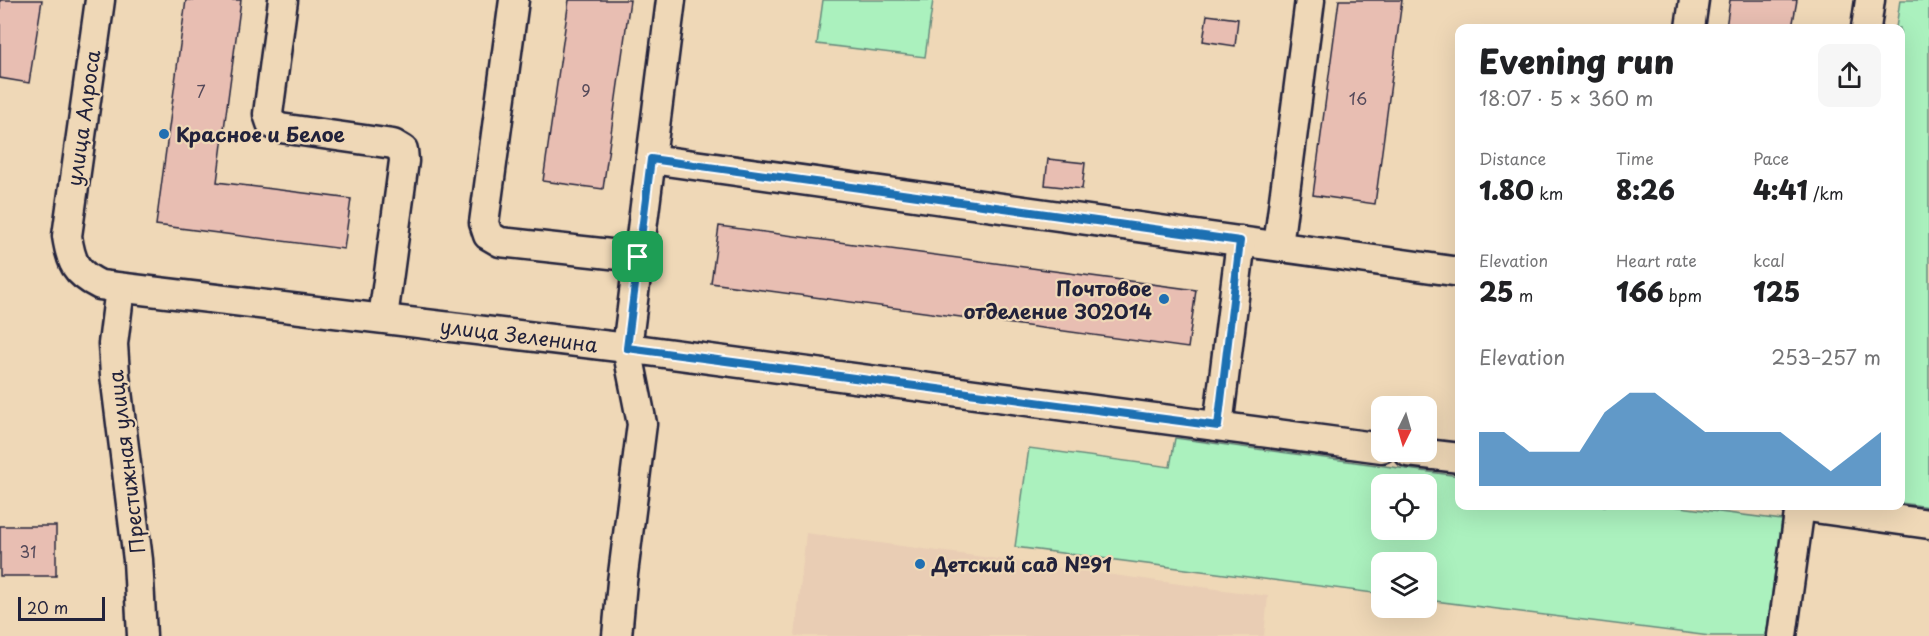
<!DOCTYPE html>
<meta charset="utf-8">
<style>
:root{--surface:#fff;--page:#f6f6f6;--text:#202124;--muted:#757577;--accent:#1f6fb2}
body{margin:0;font-family:"Playpen Sans",sans-serif;background:var(--page);color:var(--text);height:100vh;display:flex;flex-direction:column;font-size:22px;white-space:nowrap}
*{box-sizing:border-box;margin:0}
p{font-size:20px;color:var(--muted)}
.icon{flex:none;width:33px;height:33px;fill:none;stroke:currentColor;stroke-width:2;stroke-linecap:round;stroke-linejoin:round}
.map{position:relative;flex:1;overflow:hidden}
.side{position:absolute;left:1455px;top:24px;width:450px;height:486px;display:flex;flex-direction:column;background:var(--surface);border-radius:12px;box-shadow:0 6px 24px #0002}
.side>*{flex:none}
.needle{width:39px;rotate:185deg}
.fabs{position:absolute;left:1371px;top:396px;display:grid;gap:12px}
.fabs a{display:grid;place-items:center;width:66px;height:66px;border-radius:12px;background:var(--surface);box-shadow:0 6px 24px #0002;font-size:30px}
.scale{position:absolute;left:18px;bottom:15px;width:87px;box-sizing:border-box;padding-left:6px;border:3px solid #22223b;border-top:0;font-size:16px;line-height:21px;white-space:nowrap;color:#22223b;-webkit-text-stroke:4px #efd8b7;paint-order:stroke}
.pin{position:absolute;display:grid;place-items:center;width:51px;height:51px;color:#fff;margin:-26px;border-radius:12px;box-shadow:0 3px 9px #0006}
.round{display:grid;place-items:center;flex:none;width:63px;height:63px;border-radius:12px;background:var(--page)}
.head{display:flex;align-items:center;justify-content:space-between;height:102px;padding:0 24px}
h1{font-size:33px;font-weight:800;line-height:45px}
.stats{display:grid;grid-template-columns:repeat(3,1fr);gap:9px;height:102px;padding:6px 24px}
.stats div{display:grid;align-content:center}
.stats b{font-size:26px;font-weight:800}
.stats small{font-size:16px;font-weight:400}
.stats p{font-size:16px}
.chart{height:168px;padding:12px 24px}
.chart p{display:flex;justify-content:space-between}
.chart svg{width:100%;height:108px;margin-top:6px;fill:var(--accent);opacity:.7}
.map>svg:first-child{display:block}
.built{fill:#e9cdb4}
.green{fill:#abf1be;stroke:#668a7c;stroke-width:1.5;fill-rule:evenodd}
.building{fill:#e8beb2;stroke:#22223b;stroke-width:1.5}
.lines{fill:none;stroke-linecap:round;stroke-linejoin:round}
.minor-casing{stroke:#22223b;stroke-width:33}
.minor{stroke:#efd8b7;stroke-width:28}
.route-casing{stroke:#fff;stroke-width:12}
.route{stroke:#1f6fb2;stroke-width:8}
.poi-dot{fill:#1f6fb2;stroke:#efd8b7;stroke-width:2}
.labels{text-anchor:middle;dominant-baseline:central;stroke-width:4.5;stroke-linejoin:round;paint-order:stroke}
.number-label{font-size:16px;fill:#544959}
.street-label{font-size:20px;fill:#22223b;stroke:#efd8b7}
.poi-label{font-size:20px;font-weight:bold;fill:#22223b;stroke:#efd8b7;text-anchor:start}
</style>
<div class="map">
<svg width="1929" height="636" viewBox="0 0 1929 636">
<rect width="100%" height="100%" fill="#efd8b7"/>
<filter id="ink" filterUnits="userSpaceOnUse"><feTurbulence type="fractalNoise" baseFrequency=".0167" numOctaves="2"/><feDisplacementMap in="SourceGraphic" scale="12" xChannelSelector="R" yChannelSelector="G"/><feConvolveMatrix kernelMatrix="1 2 1 2 8 2 1 2 1" color-interpolation-filters="sRGB"/></filter>
<g filter="url(#ink)">
<polygon class="built" points="806,533 1268,596 1264,636 795,636"/>
<g class="green">
<polygon points="823,0 933,0 925,57 817,44"/>
<polygon points="1900,0 1929,0 1929,507 1901,503 1900,28 1896,28"/>
<path d="M1175 438 1459 476 1460 506H1672L1782 520 1766 636H1710L1427 600 1426 562H1382L1381 594 1015 547 1029 448 1170 467ZM1382 484H1426V530H1382Z"/>
</g>
<g class="building">
<polygon points="0,0 42,0 29,83 0,78"/>
<polygon points="186,0 241,0 217,182 351,199 344,249 156,225"/>
<polygon points="569,0 630,0 603,189 543,181"/>
<polygon points="1339,0 1402,0 1375,204 1313,195"/>
<polygon points="1730,0 1797,0 1792,28 1726,28"/>
<polygon points="1207,15 1238,19 1235,46 1203,41"/>
<polygon points="1048,159 1085,163 1082,189 1045,185"/>
<polygon points="719,226 1196,290 1188,348 711,283"/>
<rect x="0" y="526" width="56" height="50"/>
</g>
<g class="lines">
<g class="minor-casing">
<g id="minor">
<path d="M100 0 67 236C71 262 75 273 100 285L627 348 1382 448"/>
<polyline points="283,0 268,114 271,123 280,128 393,144 403,150 404,161 383,318"/>
<polyline points="514,0 484,223 488,235 500,242 638,257"/>
<polyline points="1690,28 1694,0"/>
<polyline points="1866,28 1870,0"/>
<polyline points="651,159 1460,272"/>
<polyline points="1278,246 1310,0"/>
<polyline points="120,288 113,344 115,375 138,560 142,636"/>
<polyline points="1218,426 1241,241"/>
<polyline points="1408,452 1460,458"/>
<polyline points="1800,506 1929,524"/>
<polyline points="617,636 622,582 642,424 627,348 671,0"/>
<polyline points="1782,636 1800,506"/>
</g>
</g>
<use href="#minor" class="minor"/>
</g>
</g>
<g class="lines" filter="url(#ink)">
<g class="route-casing">
<polygon id="route" points="651,159 1240,241 1218,426 627,348"/>
</g>
<use href="#route" class="route"/>
</g>
<g class="poi-dot">
<circle cx="164" cy="134" r="6"/>
<circle cx="1164" cy="299" r="6"/>
<circle cx="920" cy="564" r="6"/>
</g>
<g class="labels">
<g class="number-label">
<text x="586" y="90">9</text>
<text x="201" y="91">7</text>
<text x="1358" y="98">16</text>
<text x="28" y="551">31</text>
</g>
<g class="street-label">
<text transform="translate(83 118) rotate(-82)">улица Алроса</text>
<text transform="translate(519 335) rotate(7)">улица Зеленина</text>
<text transform="translate(126 462) rotate(-97)">Престижная улица</text>
</g>
<g class="poi-label">
<text x="176" y="134">Красное и Белое</text>
<text x="1152" y="288" text-anchor="end">Почтовое<tspan x="1152" dy="23">отделение 302014</tspan></text>
<text x="932" y="564">Детский сад №91</text>
</g>
</g>
</svg>
<div class="fabs">
<a><svg class="needle" viewBox="-14 -14 28 28"><path d="M0-13l5 13h-10z" fill="#e53935"/><path d="M0 13l5-13h-10z" fill="#757577"/></svg></a>
<a><svg class="icon" aria-label="locate" viewBox="0 0 24 24"><circle cx="12" cy="12" r="6"/><path d="M12 2v4M12 18v4M2 12h4M18 12h4"/></svg></a>
<a><svg class="icon" aria-label="layers" viewBox="0 0 24 24"><path d="M12 4l9 5-9 5-9-5zM3 14l9 5 9-5"/></svg></a>
</div>
<div class="scale">20 m</div>
<div class="pin" style="left:638px;top:257px;background:#1e9e55"><svg class="icon" aria-label="arrive" viewBox="0 0 24 24"><path d="M6 21V4h12l-3 4 3 4H6"/></svg></div>
<section class="side">
<div class="head"><div><h1>Evening run</h1><p>18:07 · 5 × 360 m</p></div><a class="round"><svg class="icon" aria-label="share" viewBox="0 0 24 24"><path d="M12 15V3M7 8l5-5 5 5M5 13v7h14v-7"/></svg></a></div>
<div class="stats">
<div><p>Distance</p><b>1.80<small> km</small></b></div>
<div><p>Time</p><b>8:26</b></div>
<div><p>Pace</p><b>4:41<small> /km</small></b></div>
</div>
<div class="stats">
<div><p>Elevation</p><b>25<small> m</small></b></div>
<div><p>Heart rate</p><b>166<small> bpm</small></b></div>
<div><p>kcal</p><b>125</b></div>
</div>
<div class="chart"><p><span>Elevation</span>253–257 m</p>
<svg viewBox="0 0 160 44" preserveAspectRatio="none"><path d="M0 44V22L10 22L20 30L30 30L40 30L50 14L60 6L70 6L80 14L90 22L100 22L110 22L120 22L130 30L140 38L150 30L160 22V44z"/></svg>
</div>
</section>
</div>
